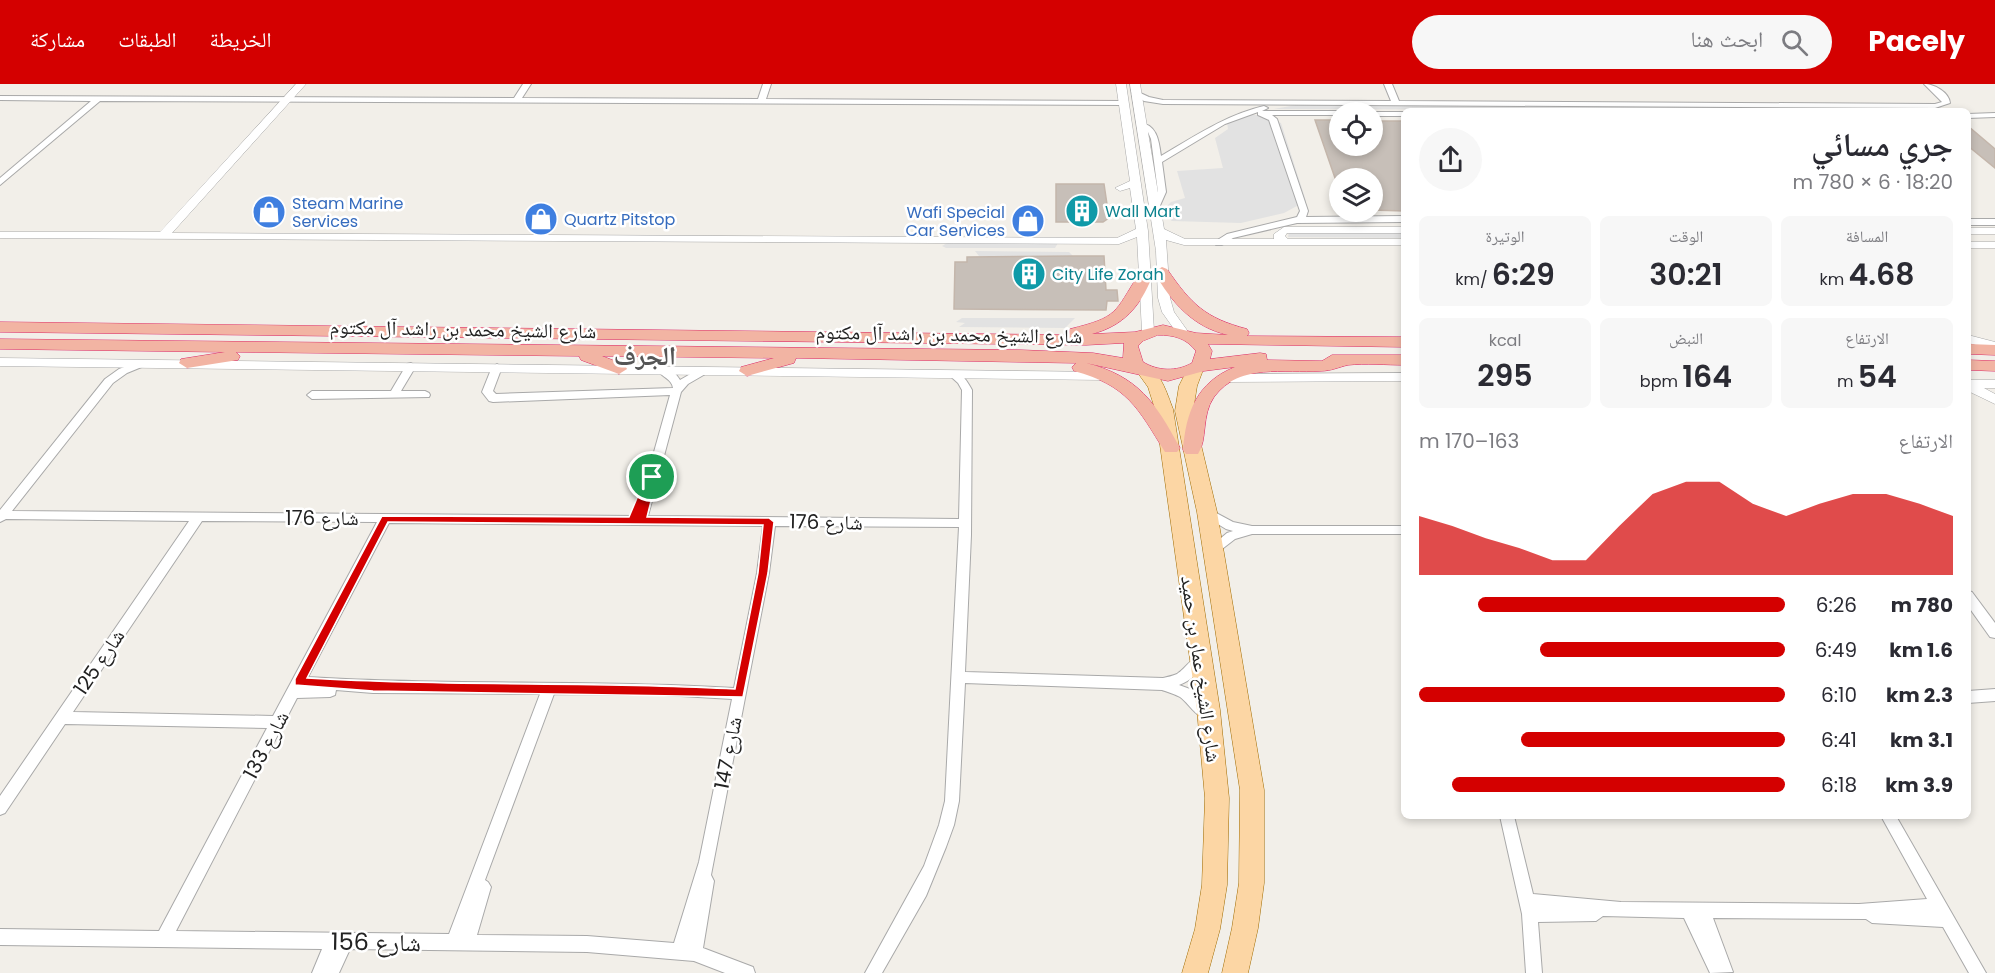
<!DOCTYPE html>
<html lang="ar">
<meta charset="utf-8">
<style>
:root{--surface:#fff;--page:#f7f7f7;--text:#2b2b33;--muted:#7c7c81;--accent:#d40000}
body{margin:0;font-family:Poppins,"Noto Naskh Arabic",sans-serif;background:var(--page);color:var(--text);direction:rtl;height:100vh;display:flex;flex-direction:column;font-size:22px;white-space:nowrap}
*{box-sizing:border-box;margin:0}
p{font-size:20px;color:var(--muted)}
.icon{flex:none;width:33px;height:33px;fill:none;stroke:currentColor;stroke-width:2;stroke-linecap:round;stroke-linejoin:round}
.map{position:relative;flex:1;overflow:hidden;direction:ltr}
.sheet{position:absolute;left:1401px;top:24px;width:570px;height:711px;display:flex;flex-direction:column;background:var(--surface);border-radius:9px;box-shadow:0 3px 9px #0003;direction:rtl}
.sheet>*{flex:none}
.buttons{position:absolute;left:1329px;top:18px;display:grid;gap:12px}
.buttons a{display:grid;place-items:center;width:54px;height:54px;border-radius:50%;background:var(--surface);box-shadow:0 3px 9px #0003;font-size:30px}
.pin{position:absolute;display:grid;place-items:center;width:51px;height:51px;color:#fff;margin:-26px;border:3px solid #fff;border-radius:50%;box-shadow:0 2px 6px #0007}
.round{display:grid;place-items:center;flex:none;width:63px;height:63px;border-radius:32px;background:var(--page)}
.overview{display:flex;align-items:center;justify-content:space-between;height:102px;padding:0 18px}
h1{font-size:33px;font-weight:600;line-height:45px}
.figures{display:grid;grid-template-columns:repeat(3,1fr);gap:9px;height:102px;padding:6px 18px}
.figures div{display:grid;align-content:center;border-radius:9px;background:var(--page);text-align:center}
.figures b{font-size:30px;font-weight:600}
.figures small{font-size:16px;font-weight:400}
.figures p{font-size:16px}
.chart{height:168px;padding:12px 18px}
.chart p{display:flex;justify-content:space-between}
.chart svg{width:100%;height:108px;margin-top:6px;fill:var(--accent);opacity:.7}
ul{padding:0 18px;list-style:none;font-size:20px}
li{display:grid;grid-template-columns:96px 72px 1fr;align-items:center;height:45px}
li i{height:15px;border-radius:8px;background:var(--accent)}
header{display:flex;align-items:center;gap:36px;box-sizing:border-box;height:84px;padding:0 30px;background:var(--accent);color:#fff}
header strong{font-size:28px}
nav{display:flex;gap:33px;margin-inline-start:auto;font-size:21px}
.search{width:420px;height:54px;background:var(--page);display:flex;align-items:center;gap:15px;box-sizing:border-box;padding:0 21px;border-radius:33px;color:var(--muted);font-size:22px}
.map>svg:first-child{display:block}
.parking{fill:#e2e2e2}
.building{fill:#c7bfb8;stroke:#c4b6ab;stroke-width:1.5}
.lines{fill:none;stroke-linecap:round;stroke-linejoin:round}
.minor-casing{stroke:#a9a9a9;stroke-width:2}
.tertiary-casing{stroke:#a9a9a9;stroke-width:1}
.primary-casing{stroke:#a06b00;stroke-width:1}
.trunk-casing{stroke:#dc2a67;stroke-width:1}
.minor{fill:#fff;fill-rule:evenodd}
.tertiary{fill:#fff;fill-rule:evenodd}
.primary{fill:#fcd6a4;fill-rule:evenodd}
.trunk{fill:#f2b4a3;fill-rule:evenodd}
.route{fill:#d40000;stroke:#fff;stroke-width:1.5;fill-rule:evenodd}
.labels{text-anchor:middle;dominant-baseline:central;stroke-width:5;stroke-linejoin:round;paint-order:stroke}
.far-shop-label{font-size:16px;fill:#366cbe;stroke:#fff;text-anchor:start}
.far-culture-label{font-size:16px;fill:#0d838f;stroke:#fff;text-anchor:start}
.street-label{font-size:20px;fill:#222;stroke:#fff}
.near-street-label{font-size:24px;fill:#222;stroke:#fff}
.district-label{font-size:26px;font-weight:bold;fill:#555;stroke:#fff}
</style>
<header>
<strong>Pacely</strong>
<div class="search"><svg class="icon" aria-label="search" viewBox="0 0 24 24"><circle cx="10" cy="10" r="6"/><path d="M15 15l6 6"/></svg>ابحث هنا</div>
<nav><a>الخريطة</a><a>الطبقات</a><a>مشاركة</a></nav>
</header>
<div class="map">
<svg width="1995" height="889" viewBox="0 0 1995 889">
<rect width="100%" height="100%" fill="#f2efe9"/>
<g class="parking">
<polygon points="1307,19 1938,22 1948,27 1274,25"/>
<polygon points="1243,31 1261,31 1281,39 1306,117 1284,129 1241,139 1172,137 1165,132 1162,127 1171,118 1185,114 1177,87 1223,84 1215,54 1228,45 1227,38"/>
<polygon points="1289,148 1404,149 1404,154 1288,153"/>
<polygon points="947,159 1058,159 1055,164 946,164 942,162"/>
<polygon points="975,167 1069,168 1074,173 979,172"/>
<polygon points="962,234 1075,234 1065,244 959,243 965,239 956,238"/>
</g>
<g class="building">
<polygon points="1315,36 1340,36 1340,62 1372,62 1372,37 1404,37 1404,127 1372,126 1372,94 1335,94"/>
<polygon points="1968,42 1995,65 1995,84 1968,62"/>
<polygon points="1056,100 1104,100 1109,134 1103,138 1056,138"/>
<polygon points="267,123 282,123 272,134 257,134"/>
<polygon points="1076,172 1104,172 1106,206 1117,206 1118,217 1107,217 1106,226 954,225 955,178 967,178 967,173"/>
</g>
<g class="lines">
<g class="minor-casing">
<g id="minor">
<polygon points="523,0 531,0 522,14 758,15 763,0 771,0 766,15 1124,17 1128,19 1124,21 100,17 0,101 0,94 91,17 0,16 0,12 514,14"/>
<path d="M1384 0H1392L1399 17 1935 20 1942 18 1924 0C1934 0 1949 8 1950 19L1935 24 1163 20 1144 17 1132 9 1136 7 1149 13 1163 16 1391 17Z"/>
<path d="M1264 22 1268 24 1262 27H1340L1344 28H1340V31H1272L1277 35 1308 127 1306 133 1404 132V138L1297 139 1233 154 1222 161H1216V157L1227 150 1297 133 1300 127 1269 36 1258 31V28L1225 40 1162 78 1166 108 1158 126H1152L1151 124 1158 108 1151 55 1148 48 1138 43V39C1157 39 1159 57 1161 72 1195 52 1226 31 1264 22Z"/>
<polygon points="1369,28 1404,28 1404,32 1372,32 1372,28"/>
<polygon points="1995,29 1995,33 1968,34 1968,30"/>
<rect x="1968" y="135" width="27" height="6"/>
<path d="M140 277 144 278 145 280 144 282 127 289 113 299 12 427 636 432 670 311 493 318 489 317 482 308 492 283 497 280 502 283 493 307 496 310 673 304C672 295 662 293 657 286L658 284C667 281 676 289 680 296L699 285H707L708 287 707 289 688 300 681 308 648 432 959 435 962 306 958 299 948 290 949 288C961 286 967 297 972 306L971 451 965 588 1163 594C1167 593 1173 592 1177 590 1187 584 1193 569 1206 573L1208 577C1202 587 1190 597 1179 601L1190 605 1213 629 1211 633C1198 638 1190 620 1180 613 1175 610 1168 608 1162 606L965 599 959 717 954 741 946 763 926 812 882 889H865L924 782 939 741 945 717 959 443 775 442 769 489 711 791 714 797 703 864 753 883 755 889H725L694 877 587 868 350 865 339 889H312L322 865 0 861V845L159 847 267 644 65 640 5 729 0 731V712L189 437 6 435 0 438V426L105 295 119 285ZM202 437 377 438 273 632 73 628ZM389 439 763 442 757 489 734 604C592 595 450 602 308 593ZM336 606 373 609 540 610 449 850 176 847 297 614 330 613 335 611ZM554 610 664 611 732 615 699 778 674 859 587 852 477 851 491 803 488 798 485 796Z"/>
<polygon points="411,279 416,282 401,307 425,307 429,309 430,311 429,313 312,315 307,311 312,307 391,307 407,280"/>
<polygon points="1207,424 1233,438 1252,442 1404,442 1404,450 1252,450 1235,455 1213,472 1209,470 1207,467 1209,464 1227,449 1233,447 1226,445 1203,431 1201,428 1203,425"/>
<polygon points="1968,507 1972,508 1995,539 1995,554 1990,553 1968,522"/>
<polygon points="1995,605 1995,617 1968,619 1968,607"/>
<polygon points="1500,732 1514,732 1533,810 1621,818 1859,820 1927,815 1881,732 1896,732 1986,889 1969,889 1943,843 1872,839 1866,835 1713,834 1733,888 1710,889 1684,834 1603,832 1596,837 1538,838 1542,889 1526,889 1522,830"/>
</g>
</g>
<g class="tertiary-casing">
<g id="tertiary">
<polygon points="296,0 306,0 172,149 1117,154 1136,145 1130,104 1120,107 1115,104 1130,97 1116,0 1126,0 1148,147 1154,247 1148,251 1142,247 1137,153 1119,160 0,154 0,148 160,148"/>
<polygon points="1130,0 1140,0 1164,145 1185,155 1274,155 1274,150 1284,143 1404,143 1404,149 1287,149 1285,152 1288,155 1404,155 1404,161 1184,161 1166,156 1170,214 1174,228 1189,249 1183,253 1179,252 1162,228 1158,214 1156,167"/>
<rect x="1968" y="144" width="27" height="6"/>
<rect x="1968" y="158" width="27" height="6"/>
<polygon points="1968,251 1995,258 1995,266 1968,259"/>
<polygon points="0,274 1104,288 1111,292 1104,296 0,282"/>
<polygon points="1404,289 1404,297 1228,298 1221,294 1228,290"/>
<polygon points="1968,296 1995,296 1995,304 1984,304 1995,310 1995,320 1968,307"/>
</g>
</g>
<g class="primary-casing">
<g id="primary">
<path d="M1143 280C1160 284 1167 310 1173 325L1220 626 1229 714 1227 801 1220 845 1208 889H1182L1195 845 1202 801 1205 714 1197 626 1155 325 1148 303 1135 285Z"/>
<polygon points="1195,281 1203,286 1197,302 1193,327 1217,428 1264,706 1264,799 1258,844 1248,889 1222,889 1232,844 1239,799 1240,706 1197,428 1175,327 1179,302 1189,282"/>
</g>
</g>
<g class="trunk-casing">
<g id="trunk">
<path d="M1162 183 1167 185C1191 220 1205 234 1247 245L1249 249 1247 252 1404 253V263L1208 260 1212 267 1210 275 1260 269 1266 270 1267 276 1322 277 1332 271H1404V281C1386 281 1366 279 1348 281 1339 283 1331 287 1321 287 1284 290 1240 278 1214 313 1201 332 1208 355 1198 370H1186L1183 366C1186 328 1197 298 1235 283L1204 287 1168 297 1086 279C1138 292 1156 319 1180 364L1177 368H1165C1138 324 1127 301 1074 287L1072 283 1076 279 796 274 794 279 747 292 739 287 741 283 774 274 602 272 625 281 627 285 619 290 581 276 579 272 236 268 240 272 238 276 187 284 179 279 181 275 225 268 0 265V255L1021 266 1093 269 1123 274 1124 259 1086 261 0 248V238L1069 251 1070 245C1119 233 1114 229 1139 190L1144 188 1152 193C1140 223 1123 242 1092 250L1135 248 1163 241 1196 249 1228 251C1193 243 1172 219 1154 188ZM1158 251C1174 251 1186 254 1196 267L1192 279C1176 288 1158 287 1143 278L1138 262 1143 257Z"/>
<polygon points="1968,260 1995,261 1995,271 1968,270"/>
<polygon points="1968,276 1995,277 1995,287 1968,286"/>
</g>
</g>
<use href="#minor" class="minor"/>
<use href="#tertiary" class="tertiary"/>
<use href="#primary" class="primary"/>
<use href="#trunk" class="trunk"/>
</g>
<path class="route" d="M653 384 657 388V393L647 433 769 434 774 438 768 489 743 613 373 607 295 601V595L382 432 629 433 648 388ZM388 438 763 441 758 489 735 605C592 597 449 603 307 594Z"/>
<defs>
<g id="building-disc" transform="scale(1.725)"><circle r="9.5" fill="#0f9aa8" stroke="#fff"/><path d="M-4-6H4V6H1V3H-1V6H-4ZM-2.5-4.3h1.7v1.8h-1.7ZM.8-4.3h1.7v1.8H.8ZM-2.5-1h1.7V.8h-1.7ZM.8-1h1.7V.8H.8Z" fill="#fff"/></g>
<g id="shop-disc" transform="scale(1.725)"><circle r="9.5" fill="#3f7fe0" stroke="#fff"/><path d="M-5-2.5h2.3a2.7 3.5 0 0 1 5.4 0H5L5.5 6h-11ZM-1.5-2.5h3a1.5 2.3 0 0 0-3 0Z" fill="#fff"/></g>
</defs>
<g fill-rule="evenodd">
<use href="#building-disc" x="1082" y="127"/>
<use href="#shop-disc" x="269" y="128"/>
<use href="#shop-disc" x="541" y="135"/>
<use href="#shop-disc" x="1028" y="137"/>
<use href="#building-disc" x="1029" y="190"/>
</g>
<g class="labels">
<g class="far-shop-label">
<text x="292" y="119">Steam Marine<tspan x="292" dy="18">Services</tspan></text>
<text x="1005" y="128" text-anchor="end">Wafi Special<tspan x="1005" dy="18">Car Services</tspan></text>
<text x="564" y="135">Quartz Pitstop</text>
</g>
<g class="far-culture-label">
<text x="1105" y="127">Wall Mart</text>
<text x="1052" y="190">City Life Zorah</text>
</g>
<g class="street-label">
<text transform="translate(463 245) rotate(1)">شارع الشيخ محمد بن راشد آل مكتوم</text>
<text transform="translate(949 250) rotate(1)">شارع الشيخ محمد بن راشد آل مكتوم</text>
<text x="322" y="434">شارع 176</text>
<text transform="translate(826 438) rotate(1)">شارع 176</text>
<text transform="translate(99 578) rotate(-56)">شارع 125</text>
<text transform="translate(1201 585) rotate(82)">شارع الشيخ عمار بن حميد</text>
<text transform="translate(266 661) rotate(-62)">شارع 133</text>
<text transform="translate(728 669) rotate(-79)">شارع 147</text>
</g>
<g class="near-street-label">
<text transform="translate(376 858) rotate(1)">شارع 156</text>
</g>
<g class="district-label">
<text x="645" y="272">الجرف</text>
</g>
</g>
</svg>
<div class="buttons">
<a><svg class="icon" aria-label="locate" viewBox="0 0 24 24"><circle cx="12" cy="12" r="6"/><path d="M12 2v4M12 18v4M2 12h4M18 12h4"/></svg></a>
<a><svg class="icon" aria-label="layers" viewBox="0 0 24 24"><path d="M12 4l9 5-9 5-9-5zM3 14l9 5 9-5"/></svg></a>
</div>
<div class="pin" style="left:652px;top:393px;background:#1e9e55"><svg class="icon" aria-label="arrive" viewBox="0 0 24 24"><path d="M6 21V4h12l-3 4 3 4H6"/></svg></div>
<section class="sheet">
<div class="overview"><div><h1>جري مسائي</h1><p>18:20 · 6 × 780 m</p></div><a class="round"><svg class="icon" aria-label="share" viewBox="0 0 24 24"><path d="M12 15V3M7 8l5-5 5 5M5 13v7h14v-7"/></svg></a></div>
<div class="figures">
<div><p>المسافة</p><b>4.68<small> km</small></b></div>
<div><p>الوقت</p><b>30:21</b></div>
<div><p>الوتيرة</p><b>6:29<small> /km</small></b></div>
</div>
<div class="figures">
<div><p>الارتفاع</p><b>54<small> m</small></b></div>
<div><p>النبض</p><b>164<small> bpm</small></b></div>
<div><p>kcal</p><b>295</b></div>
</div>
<div class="chart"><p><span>الارتفاع</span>163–170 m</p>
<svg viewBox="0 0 160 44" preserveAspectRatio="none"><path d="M0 44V20L10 24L20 29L30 33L40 38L50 38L60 24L70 11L80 6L90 6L100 15L110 20L120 15L130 11L140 11L150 15L160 20V44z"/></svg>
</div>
<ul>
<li><b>780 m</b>6:26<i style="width:84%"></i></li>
<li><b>1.6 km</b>6:49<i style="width:67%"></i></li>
<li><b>2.3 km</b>6:10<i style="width:100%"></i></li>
<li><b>3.1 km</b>6:41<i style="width:72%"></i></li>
<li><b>3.9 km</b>6:18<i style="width:91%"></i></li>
</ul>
</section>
</div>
